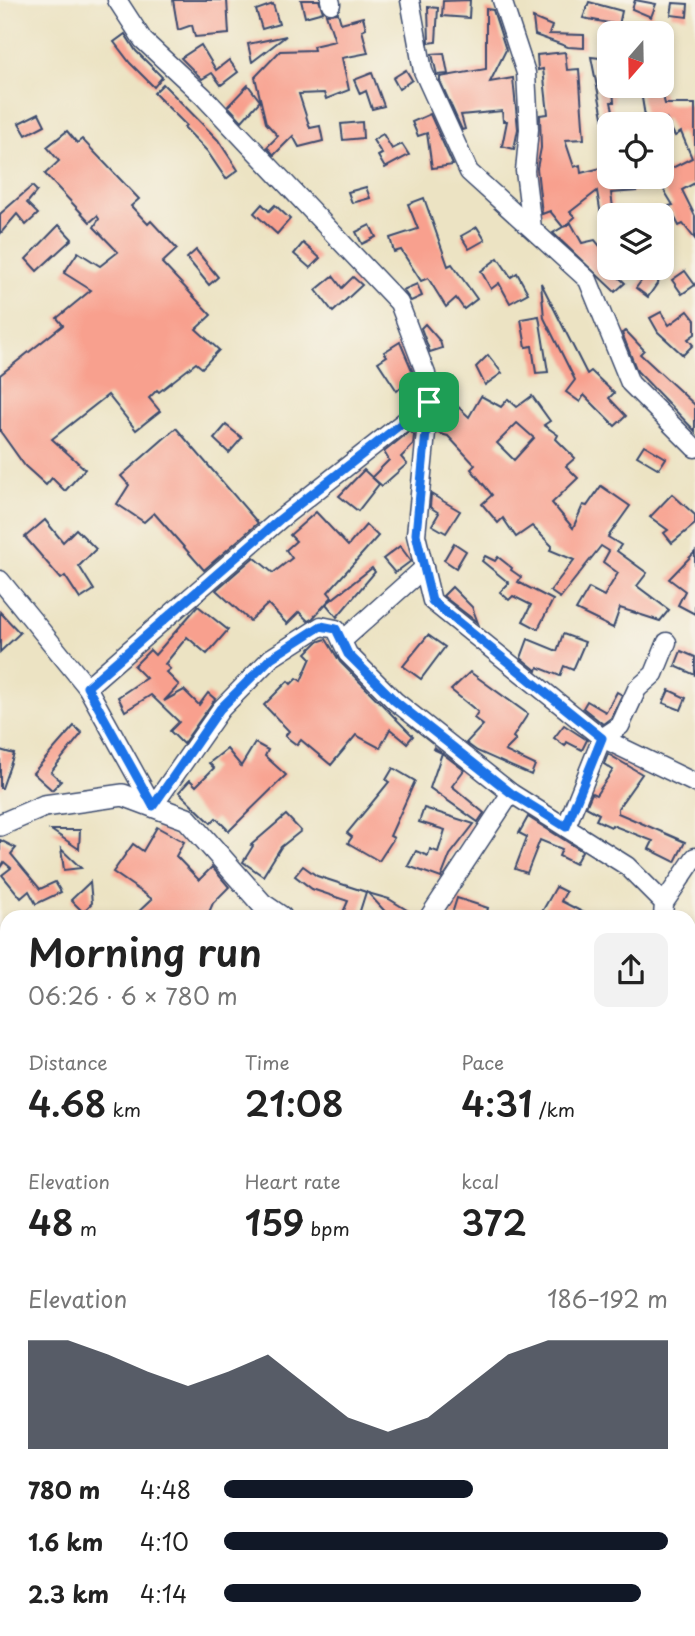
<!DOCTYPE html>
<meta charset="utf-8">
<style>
:root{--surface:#fff;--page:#f2f2f2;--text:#222;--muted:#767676;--accent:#111827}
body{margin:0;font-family:"Playpen Sans",sans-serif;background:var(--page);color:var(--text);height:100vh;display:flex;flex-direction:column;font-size:26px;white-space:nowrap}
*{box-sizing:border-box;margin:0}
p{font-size:23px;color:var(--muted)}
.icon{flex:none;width:38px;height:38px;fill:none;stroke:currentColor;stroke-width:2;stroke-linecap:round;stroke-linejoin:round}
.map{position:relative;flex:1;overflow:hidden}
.drawer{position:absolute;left:0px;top:910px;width:696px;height:726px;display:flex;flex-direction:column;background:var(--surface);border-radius:21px 21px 0 0;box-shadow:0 4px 10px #0003}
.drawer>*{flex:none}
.needle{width:46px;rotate:200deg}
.tools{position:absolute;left:597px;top:21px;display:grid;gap:14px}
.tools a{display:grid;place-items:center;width:77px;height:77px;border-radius:14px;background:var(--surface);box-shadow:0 4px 10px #0003;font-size:35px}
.pin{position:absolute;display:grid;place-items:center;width:60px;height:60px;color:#fff;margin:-30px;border-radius:14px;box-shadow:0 4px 10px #0006}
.round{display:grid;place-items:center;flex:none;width:74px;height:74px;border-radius:14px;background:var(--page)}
.head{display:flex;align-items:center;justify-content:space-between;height:119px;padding:0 28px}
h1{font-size:38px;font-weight:600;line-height:52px}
.metrics{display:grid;grid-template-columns:repeat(3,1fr);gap:10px;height:119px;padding:7px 28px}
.metrics div{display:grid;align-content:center}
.metrics b{font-size:35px;font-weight:600}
.metrics small{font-size:19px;font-weight:400}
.metrics p{font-size:19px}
.chart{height:196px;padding:14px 28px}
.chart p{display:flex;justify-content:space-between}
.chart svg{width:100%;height:126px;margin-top:7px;fill:var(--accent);opacity:.7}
ul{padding:0 28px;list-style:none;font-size:23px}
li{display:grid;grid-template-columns:112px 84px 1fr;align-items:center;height:52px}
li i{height:18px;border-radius:9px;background:var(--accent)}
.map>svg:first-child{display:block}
.building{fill:#f8a08e;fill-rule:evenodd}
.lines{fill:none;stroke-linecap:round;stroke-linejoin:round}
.minor-casing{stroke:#3a4a6d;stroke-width:21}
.tertiary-casing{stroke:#3a4a6d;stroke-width:24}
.minor{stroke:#fff;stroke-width:18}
.tertiary{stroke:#fff;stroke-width:21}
.route-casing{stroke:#fff;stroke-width:14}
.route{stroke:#1a73e8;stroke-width:9}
</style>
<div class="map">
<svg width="695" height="1636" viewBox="0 0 695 1636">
<rect width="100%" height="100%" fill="#f7f3e8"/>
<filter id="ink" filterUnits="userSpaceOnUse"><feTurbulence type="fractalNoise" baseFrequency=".0143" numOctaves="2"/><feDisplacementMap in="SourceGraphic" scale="14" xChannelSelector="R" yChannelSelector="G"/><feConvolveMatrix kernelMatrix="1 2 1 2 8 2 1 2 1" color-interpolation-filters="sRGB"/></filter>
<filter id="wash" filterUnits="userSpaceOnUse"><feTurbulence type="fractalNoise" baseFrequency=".00686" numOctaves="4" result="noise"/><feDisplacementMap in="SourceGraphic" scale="28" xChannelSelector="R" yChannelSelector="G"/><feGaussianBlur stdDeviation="1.57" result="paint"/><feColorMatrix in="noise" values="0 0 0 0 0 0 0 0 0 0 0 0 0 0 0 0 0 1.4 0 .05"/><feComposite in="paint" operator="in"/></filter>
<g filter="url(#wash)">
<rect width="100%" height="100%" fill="#ece3c3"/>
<g id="blocks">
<g class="building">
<polygon points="173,0 227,0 229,34 195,37 192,25 178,30"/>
<polygon points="301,0 319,0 323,12 305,17"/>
<polygon points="470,0 469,18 442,16 443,1"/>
<polygon points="635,0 656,4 651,17 632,9"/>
<polygon points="589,2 622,11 619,25 583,18"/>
<polygon points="673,3 688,4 687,17 671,15"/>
<polygon points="273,4 279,24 262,29 256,10"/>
<polygon points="428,7 438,8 436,42 429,43"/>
<polygon points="486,9 493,10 506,50 490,82 513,78 518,129 514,149 502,146 507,121 503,121 502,111 461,115 465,129 462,130 440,81 440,77 486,69"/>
<polygon points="338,13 341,23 363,17 366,28 362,30 368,53 342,58 349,90 326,99 324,93 299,94 310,128 320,126 323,141 299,147 293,136 274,155 267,147 278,136 266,123 255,77 280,51 314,50 313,46 335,41 326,14"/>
<polygon points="533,18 552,26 549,34 584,35 584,48 568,47 535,35"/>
<polygon points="125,34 136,51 162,77 154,87 130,63 114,42"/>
<polygon points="286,36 252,62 248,44"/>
<polygon points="201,45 216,70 229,60 238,72 221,85 212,73 202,79 181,58"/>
<polygon points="565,52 567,70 579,69 584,139 565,140 574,167 580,165 581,173 609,166 609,177 637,177 637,191 611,193 614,215 601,215 597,191 570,212 575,217 564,227 571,223 582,243 595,240 609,257 609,268 625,283 615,292 553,233 563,227 550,211 542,214 537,168 541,148 540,115 548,114 543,69 538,70 537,55"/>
<polygon points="444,53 448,74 437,75 432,54"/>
<polygon points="591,57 609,59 609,91 613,90 614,102 611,102 615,120 604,122"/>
<polygon points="406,70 412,80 399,89 393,78"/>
<polygon points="372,73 384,106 372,109 366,91 360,94 354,80"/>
<polygon points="163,84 218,140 238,170 226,179 207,151 184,127 186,125 154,93"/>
<polygon points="248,85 260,101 242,121 228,106"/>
<polygon points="640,86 652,86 653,94 662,92 665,104 695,104 695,183 682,190 695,216 695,239 683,224 679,226 669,206 673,205 662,187 662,173 692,158 681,132 675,136 666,119 646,122"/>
<polygon points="39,113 45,125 26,135 19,123"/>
<polygon points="430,114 453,165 432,168 427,133 418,136 412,122"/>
<polygon points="362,122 363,138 343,140 341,124"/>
<polygon points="67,131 77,143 82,139 139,199 131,206 148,224 151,221 177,249 162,263 211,315 196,329 219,350 202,368 196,363 159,392 157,390 149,398 160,411 136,430 108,395 52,439 85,469 65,491 52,478 46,485 25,466 0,431 0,375 63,325 57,318 91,290 64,273 78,252 100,266 118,252 94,227 99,219 97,216 90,222 45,174 59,161 47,147"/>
<polygon points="383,134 392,149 402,144 409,155 385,168 378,156 382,154 373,140"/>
<polygon points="32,186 37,191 27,203 38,214 26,225 17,214 0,234 0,214"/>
<polygon points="366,187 370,198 352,203 348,192"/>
<polygon points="424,198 448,266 452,264 477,299 464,309 456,298 446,307 428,278 421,281 401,250 394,252 390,238 418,229 408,204"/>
<polygon points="262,204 269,211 275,205 290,219 277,234 254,213"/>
<polygon points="59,225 72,239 37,271 26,259"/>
<polygon points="370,225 376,237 362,244 356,232"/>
<polygon points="477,227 485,240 469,249 461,236"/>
<polygon points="303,243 320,258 310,268 294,254"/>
<polygon points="196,250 218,277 209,285 187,258"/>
<polygon points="498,258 511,277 517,273 528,293 510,303 499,283 491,289 481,271"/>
<polygon points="685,271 695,285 682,294 672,280"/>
<polygon points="647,273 659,281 648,297 636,288"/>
<polygon points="333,276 342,288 353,277 362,285 333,312 316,290"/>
<polygon points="541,283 587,374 591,371 614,393 609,398 626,416 615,426 584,395 580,402 566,392 575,380 544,318"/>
<polygon points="417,284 422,296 411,301 403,290"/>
<polygon points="688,311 695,320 695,334 688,339 693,345 683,355 658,332 650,318 661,312 669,325"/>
<polygon points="539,316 548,372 536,373 532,346 526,347 521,319"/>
<polygon points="425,324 440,341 442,348 430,352 421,328"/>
<polygon points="626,331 644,350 640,354 695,405 695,431 637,371 622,333"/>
<polygon points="400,342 414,375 397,391 378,362 387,356 384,352"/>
<polygon points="488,355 502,373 485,385 476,367"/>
<path d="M481 396 501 407 508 399 517 407 532 396 550 421 544 425 558 435 556 439 575 458 566 466 578 478 552 503 573 528 583 505 587 506 601 486 630 506 608 537 621 545 617 551 647 573 637 586 669 610 660 621 620 608 613 628 576 610 589 588 604 596 618 573 603 562 609 551 601 546 560 598 550 591 574 560 550 550 552 546 532 526 516 537 503 518 498 523 482 504 492 495 471 469 475 465 448 436 437 433 439 419 454 403 469 417ZM517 423 534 438 514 460 497 443Z"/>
<polygon points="226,425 242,438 229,453 214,439"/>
<polygon points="176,428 258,523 204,570 154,513 144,522 117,504 129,485 121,476"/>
<polygon points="410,431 414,435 413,445 401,457 407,464 382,486 372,477 389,460 384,452"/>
<polygon points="644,445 666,458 659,469 637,456"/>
<polygon points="364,470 379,484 358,511 339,496"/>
<polygon points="431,494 460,511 446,533 432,525 439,513 430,507"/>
<polygon points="672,494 695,515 695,524 672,543 664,533 668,530 650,517"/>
<polygon points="316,512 348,546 366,525 378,536 328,592 332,597 313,618 308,621 299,612 287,624 268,604 250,621 216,590 254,557 273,573 292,558 286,550 296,541 290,535"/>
<polygon points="45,520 63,542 76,529 96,549 79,566 94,590 80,599 65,576 61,579 25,537"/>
<polygon points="454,543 466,551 456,568 444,560"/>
<polygon points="400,546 411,561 395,573 383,559"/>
<polygon points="695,552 695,614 678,605 685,591 669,579"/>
<polygon points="485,556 495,561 498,557 512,568 511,570 521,577 518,582 553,600 538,629 523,621 531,605 513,596 509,600 500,592 509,583 482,561"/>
<polygon points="372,568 375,572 337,617 326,604"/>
<polygon points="452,587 472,607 478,623 443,596"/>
<polygon points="198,606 228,630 207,654 187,637 165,664 170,669 166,672 179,685 164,701 184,690 199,705 208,693 215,699 183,744 170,731 179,722 151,695 125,711 118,697 146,678 134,666 150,650 155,655"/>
<polygon points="0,612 20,633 0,652"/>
<polygon points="563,634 585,642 573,670 564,666 560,676 538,667 537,671 521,658 528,639 557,651"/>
<polygon points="428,635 445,647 421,679 403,666"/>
<polygon points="326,639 340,662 413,736 407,743 390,729 380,748 356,735 331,765 301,740 297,745 285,736 289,731 264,705 288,681 291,684 297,678 301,681 311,658 306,653 317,642"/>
<polygon points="681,651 695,657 695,675 675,666"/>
<polygon points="470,672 528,714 513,737 516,740 505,751 535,765 531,775 477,751 466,743 483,725 474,718 478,712 451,690"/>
<polygon points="669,690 686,698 681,710 663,703"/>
<polygon points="617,692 622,695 611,718 603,724 583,708 587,701 606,712"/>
<polygon points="564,725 587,740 582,750 567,742 565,746 554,738"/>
<polygon points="74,726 82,733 51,772 61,781 52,790 33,773"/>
<polygon points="255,743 268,750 265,756 286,775 229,831 216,818 211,823 179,792 190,780 196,786 214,768 209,763 227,749 241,766"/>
<polygon points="434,747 464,770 452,786 484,813 478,822 430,788 442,753 433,749"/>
<polygon points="0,750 14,754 2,788 0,788"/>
<polygon points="608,754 642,774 618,808 618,813 685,842 675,862 649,849 653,841 612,825 611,827 596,820 599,814 586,807 592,793 596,795 613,770 604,764"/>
<polygon points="393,768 415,781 390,836 394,838 379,861 348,843 352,837 347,833 389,782 386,780"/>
<polygon points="424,808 474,824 450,855 441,878 408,866 416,851 428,856 430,849 438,852 445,830 419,822"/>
<polygon points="286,815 301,831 281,847 263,876 243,862 253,846 251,845"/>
<polygon points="528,817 582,851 575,864 559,856 562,849 540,840 527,873 515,869 527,837 519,833"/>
<polygon points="157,827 184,842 176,856 199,880 212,867 229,887 213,903 207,917 133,917 152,899 113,872 133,844 143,851"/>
<polygon points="51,830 80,830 79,849"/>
<polygon points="0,840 16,848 11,854 40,889 55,882 61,892 36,904 29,891 21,898 2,875 11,868 4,862 0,868"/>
<polygon points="61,849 81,868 64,870"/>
<polygon points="303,866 317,876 366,892 359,914 341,917 348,901 312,889 295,876"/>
<polygon points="90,882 92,903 83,912 71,900"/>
<polygon points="556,887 566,892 561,901 592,917 539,917"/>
<polygon points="368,893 389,899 418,917 390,917"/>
<polygon points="457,898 488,908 486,917 451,917"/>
</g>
</g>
</g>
<g filter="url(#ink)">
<use href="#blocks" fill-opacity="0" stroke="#3a4a6d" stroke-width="2"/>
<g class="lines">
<g class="minor-casing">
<g id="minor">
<polyline points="117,0 143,40 203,96 399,303 426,374 429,402 416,535 432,601 602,738 695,783"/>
<polyline points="330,0 331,4"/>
<polyline points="410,0 423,71 469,172 588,280 630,383 695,448"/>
<polyline points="502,0 526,73 529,129 525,171 532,228"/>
<polyline points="0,580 87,687 153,806 221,709 271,658 321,626 336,629 348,654 395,701 511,793 627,866 664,903 663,917"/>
<polyline points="342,641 424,568"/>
<polyline points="87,687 279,520 429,402"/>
<polyline points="566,827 602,738 620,726 637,689 654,674 667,642"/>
<polyline points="664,903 695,857"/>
<polyline points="429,917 511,793"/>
<polyline points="0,942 7,950"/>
<polyline points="690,1169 695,1174"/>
<polyline points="0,1232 7,1226"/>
<polyline points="690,1276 695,1271"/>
<polyline points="690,1307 695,1313"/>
<polyline points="0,1461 7,1470"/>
<polyline points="690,1466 695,1461"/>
<polyline points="0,1504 7,1516"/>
<polyline points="0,1539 7,1534"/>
<polyline points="0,1570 7,1582"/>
<polyline points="37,1629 41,1636"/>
<polyline points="500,1629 509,1636"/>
<polyline points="428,1636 442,1629"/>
</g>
</g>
<g class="tertiary-casing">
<g id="tertiary">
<polyline points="0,825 44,806 123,795 187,819 262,904 281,917"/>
<polyline points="690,996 695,995"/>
<polyline points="0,1266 7,1276"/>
<polyline points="255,1629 260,1636"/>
</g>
</g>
<use href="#minor" class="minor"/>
<use href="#tertiary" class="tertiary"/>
</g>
</g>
<g class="lines" filter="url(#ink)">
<g class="route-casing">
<polygon id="route" points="429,402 416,534 432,601 602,738 566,827 511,793 395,701 348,654 336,629 321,626 271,658 220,709 153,806 87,687 279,520"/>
</g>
<use href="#route" class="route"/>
</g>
</svg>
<div class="tools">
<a><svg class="needle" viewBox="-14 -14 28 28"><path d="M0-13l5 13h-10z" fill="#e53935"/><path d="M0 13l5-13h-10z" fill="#767676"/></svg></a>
<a><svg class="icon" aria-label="locate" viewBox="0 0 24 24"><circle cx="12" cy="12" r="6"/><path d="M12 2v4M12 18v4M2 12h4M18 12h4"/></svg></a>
<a><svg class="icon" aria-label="layers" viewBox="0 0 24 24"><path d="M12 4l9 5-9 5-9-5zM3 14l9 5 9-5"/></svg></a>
</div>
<div class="pin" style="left:429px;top:402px;background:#1e9e55"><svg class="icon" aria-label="arrive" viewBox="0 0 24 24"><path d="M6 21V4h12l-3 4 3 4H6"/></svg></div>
<section class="drawer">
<div class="head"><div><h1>Morning run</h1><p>06:26 · 6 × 780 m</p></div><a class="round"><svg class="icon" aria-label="share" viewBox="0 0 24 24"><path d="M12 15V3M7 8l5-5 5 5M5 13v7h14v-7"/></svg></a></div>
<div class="metrics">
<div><p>Distance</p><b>4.68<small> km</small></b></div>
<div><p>Time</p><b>21:08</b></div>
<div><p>Pace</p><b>4:31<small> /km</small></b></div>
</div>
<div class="metrics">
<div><p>Elevation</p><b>48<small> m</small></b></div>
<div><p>Heart rate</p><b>159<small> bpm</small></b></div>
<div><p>kcal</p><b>372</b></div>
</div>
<div class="chart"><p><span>Elevation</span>186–192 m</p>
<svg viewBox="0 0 160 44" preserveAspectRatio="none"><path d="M0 44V6L10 6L20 11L30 17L40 22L50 17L60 11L70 22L80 33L90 38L100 33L110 22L120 11L130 6L140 6L150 6L160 6V44z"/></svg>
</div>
<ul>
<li><b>780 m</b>4:48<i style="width:56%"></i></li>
<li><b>1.6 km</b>4:10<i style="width:100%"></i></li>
<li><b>2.3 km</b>4:14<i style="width:94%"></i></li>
</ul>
</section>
</div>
